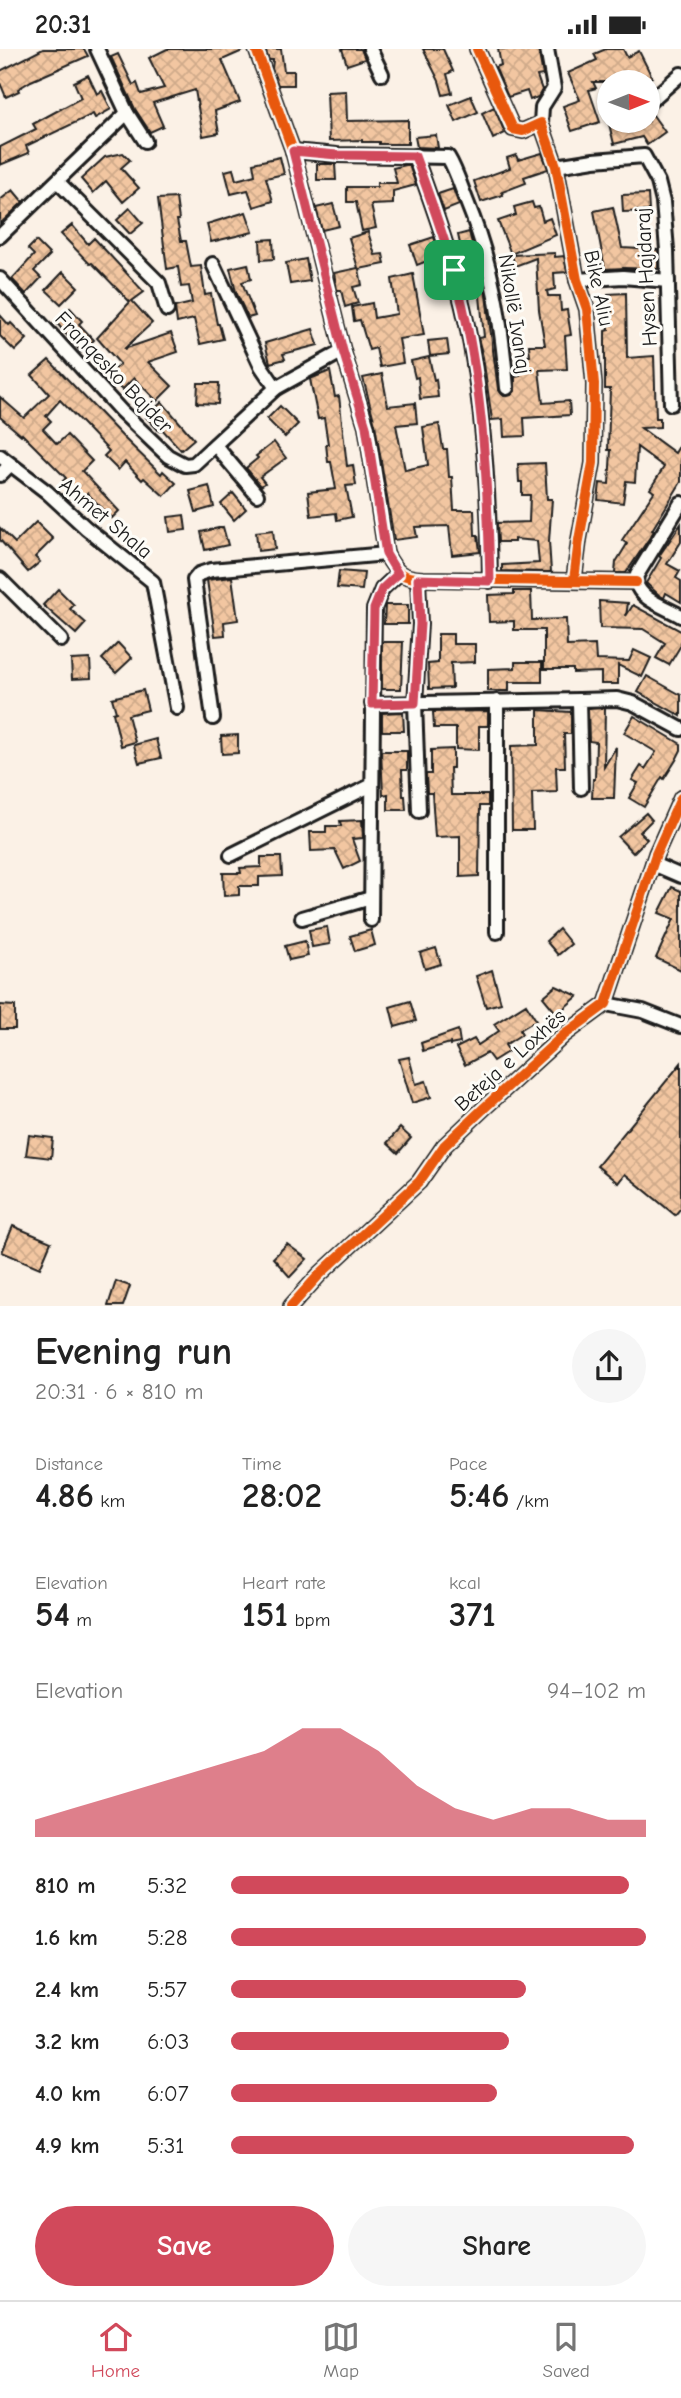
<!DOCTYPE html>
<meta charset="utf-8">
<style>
:root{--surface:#fff;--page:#f6f6f6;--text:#222;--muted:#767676;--line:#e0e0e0;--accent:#d1495b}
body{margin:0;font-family:"Comic Neue",sans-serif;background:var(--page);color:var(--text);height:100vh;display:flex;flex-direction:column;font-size:26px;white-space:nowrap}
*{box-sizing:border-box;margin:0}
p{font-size:23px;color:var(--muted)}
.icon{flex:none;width:38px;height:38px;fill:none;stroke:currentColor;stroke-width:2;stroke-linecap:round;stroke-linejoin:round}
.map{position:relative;height:1257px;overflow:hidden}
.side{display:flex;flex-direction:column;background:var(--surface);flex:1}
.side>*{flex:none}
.needle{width:46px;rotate:89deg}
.buttons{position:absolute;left:597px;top:21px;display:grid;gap:14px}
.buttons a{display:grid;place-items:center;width:63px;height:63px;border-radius:50%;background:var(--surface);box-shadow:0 2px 5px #0004;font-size:35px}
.pin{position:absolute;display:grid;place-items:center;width:60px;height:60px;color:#fff;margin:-30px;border-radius:14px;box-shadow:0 4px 10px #0006}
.round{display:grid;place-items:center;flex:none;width:74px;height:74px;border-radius:37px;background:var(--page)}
.headline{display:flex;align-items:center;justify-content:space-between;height:119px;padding:0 35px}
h1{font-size:38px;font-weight:700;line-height:52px}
.stats{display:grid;grid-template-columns:repeat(3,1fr);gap:10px;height:119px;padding:7px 35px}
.stats div{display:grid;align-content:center}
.stats b{font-size:35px;font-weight:700}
.stats small{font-size:19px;font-weight:400}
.stats p{font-size:19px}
.chart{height:196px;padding:14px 35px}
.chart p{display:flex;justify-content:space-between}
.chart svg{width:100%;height:126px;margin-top:7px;fill:var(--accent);opacity:.7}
.button{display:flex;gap:14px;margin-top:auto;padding:14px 35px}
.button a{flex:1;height:80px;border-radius:42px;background:var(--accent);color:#fff;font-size:28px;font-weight:700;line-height:80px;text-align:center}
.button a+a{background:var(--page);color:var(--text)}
ul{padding:0 35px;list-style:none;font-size:23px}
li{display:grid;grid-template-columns:112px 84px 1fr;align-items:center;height:52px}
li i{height:18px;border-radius:9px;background:var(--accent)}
.status{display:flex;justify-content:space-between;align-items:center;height:49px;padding:0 35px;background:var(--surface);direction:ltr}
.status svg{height:19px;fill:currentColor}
.tabs{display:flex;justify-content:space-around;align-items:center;height:98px;border-top:2px solid var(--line);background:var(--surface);font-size:19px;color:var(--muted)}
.tabs a{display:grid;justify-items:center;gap:4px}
.tabs .selected{color:var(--accent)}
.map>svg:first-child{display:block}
.building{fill:url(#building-cross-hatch);stroke:#1c1c1c;stroke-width:2}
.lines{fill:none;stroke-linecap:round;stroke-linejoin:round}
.minor-casing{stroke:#1c1c1c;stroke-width:18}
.minor{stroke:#fdfcf7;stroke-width:12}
.cycleway-casing{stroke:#fdfcf7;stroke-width:15}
.cycleway{stroke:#e8590c;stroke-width:10}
.route-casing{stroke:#fff;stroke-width:14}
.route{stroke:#d1495b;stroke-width:9}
.labels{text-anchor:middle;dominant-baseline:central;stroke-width:6;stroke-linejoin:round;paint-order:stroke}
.street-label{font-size:21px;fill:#1c1c1c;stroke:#fdfcf7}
</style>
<div class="status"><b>20:31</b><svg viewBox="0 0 49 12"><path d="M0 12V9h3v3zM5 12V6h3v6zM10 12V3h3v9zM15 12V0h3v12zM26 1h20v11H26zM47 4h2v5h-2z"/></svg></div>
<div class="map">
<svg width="681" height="1257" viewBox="0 0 681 1257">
<defs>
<pattern id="building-cross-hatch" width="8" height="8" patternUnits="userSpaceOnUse" patternTransform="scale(1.75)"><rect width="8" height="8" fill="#f2c6a1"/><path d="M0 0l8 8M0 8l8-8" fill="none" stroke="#cfaa8a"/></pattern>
</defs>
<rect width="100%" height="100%" fill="#fbf1e6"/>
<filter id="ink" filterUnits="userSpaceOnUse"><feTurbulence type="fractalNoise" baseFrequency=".0143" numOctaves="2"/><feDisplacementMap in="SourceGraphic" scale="14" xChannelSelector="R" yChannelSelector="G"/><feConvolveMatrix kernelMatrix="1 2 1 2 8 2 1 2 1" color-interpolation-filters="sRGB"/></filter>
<g filter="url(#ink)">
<g class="building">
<polygon points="43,0 84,0 88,7 31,32 18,40 19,42 6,48 0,34 0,22"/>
<polygon points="167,0 247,0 222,11 240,53 215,62 219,84 203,87 195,41 153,54 163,77 150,83 135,60 111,8 118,5 133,36 137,34 141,45 164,39 149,9"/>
<polygon points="265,0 281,0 284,22 294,22 294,36 278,36 272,20 273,11 269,11"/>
<polygon points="342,0 361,0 365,10 347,16"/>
<polygon points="423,0 443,0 453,22 447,25 452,44 443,46 439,32"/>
<polygon points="498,0 538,0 543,26 537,27 542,41 538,48 530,51 527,42 508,48 495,18 501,16"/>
<polygon points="606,0 623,0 627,8 639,2 652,28 643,33 593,33 596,39 589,41 600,73 572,82 563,57 580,51 568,24 597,11 594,5"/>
<polygon points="88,26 97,45 102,42 111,60 95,69 93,65 26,97 29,104 0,116 0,98 36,80 33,75 81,49 74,33"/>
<polygon points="346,42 347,72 408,71 408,95 379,95 379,93 362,93 362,91 329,92 327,43"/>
<polygon points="471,47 478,63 456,73 449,56"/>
<polygon points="494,58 505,84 493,90 482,64"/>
<polygon points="650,62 665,83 647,96 642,88 614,95 609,75 632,72 633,78 641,72 648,72 648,63"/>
<polygon points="436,86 438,99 417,98 415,88"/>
<polygon points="123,104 130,111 121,119 139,139 123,153 106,132 93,144 81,130 105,108"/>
<polygon points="542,104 548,120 524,128 526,134 502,143 503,146 481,153 474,132 510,119 507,109 516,106 518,111"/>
<polygon points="280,108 284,125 266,129 273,152 254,158 248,141 231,145 225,122 233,120 236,131 255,126 253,114"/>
<polygon points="317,115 335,115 336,131 317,131"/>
<polygon points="406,116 409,116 416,136 393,142 393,155 371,156 376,179 362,182 356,153 347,153 347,138 377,138 377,134 397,134 393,119"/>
<polygon points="453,140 459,156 444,162 438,145"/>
<polygon points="13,141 23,153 0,175 0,151"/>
<polygon points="648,145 649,162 623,163 622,146"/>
<polygon points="176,149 179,171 177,171 181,192 186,192 191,218 201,217 205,246 211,245 217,275 219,275 223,290 200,295 194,270 177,274 175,258 192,254 189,237 181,238 178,218 167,220 158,150"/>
<polygon points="532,153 534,159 539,158 543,172 550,169 556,186 511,205 498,172 516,166 514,158"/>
<polygon points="333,155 339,177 322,181 316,159"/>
<polygon points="613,158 622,199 658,201 658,220 624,219 605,220 594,162"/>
<polygon points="130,159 143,174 130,185 117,171"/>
<polygon points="246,163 253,183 211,193 207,175"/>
<polygon points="72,176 88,195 94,189 144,243 132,252 152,274 124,300 171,284 178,303 148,313 172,337 157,352 134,329 122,341 107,326 120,315 97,289 130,253 92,214 90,215 61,185"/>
<polygon points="368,183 375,206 383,205 385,215 359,220 362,236 353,238 358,254 345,258 341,241 337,241 334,224 358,219 349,189"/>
<polygon points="469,183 486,246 498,340 504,347 511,346 515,342 515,328 520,327 520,307 530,307 529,296 545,296 539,261 536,209 515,217 512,206 555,204 555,208 564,207 567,223 554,224 555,240 547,242 548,247 560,247 561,262 567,261 571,286 565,287 567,320 539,321 543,354 569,352 570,366 524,369 525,387 504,388 503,370 492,371 483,308 478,289 484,288 479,237 476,237 468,207 463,208 458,186"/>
<polygon points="434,188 440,207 417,216 410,196"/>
<polygon points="273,190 274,210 261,211 260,191"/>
<polygon points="36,192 50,206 34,222 41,229 26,245 12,230 34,206 28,200"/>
<polygon points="306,210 310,232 290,235 286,214"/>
<polygon points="248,215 251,230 242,233 255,267 248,269 236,243 230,219"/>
<polygon points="63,223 78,238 61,255 46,241"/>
<polygon points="413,225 424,286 399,290 403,314 380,318 376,299 369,301 360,271 354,272 352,258 372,254 374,269 397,265 392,230"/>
<polygon points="626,244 627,309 654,307 656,369 660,369 660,378 641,379 675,404 681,394 681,433 652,481 654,482 626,524 615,524 616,513 627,495 622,491 654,443 650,440 664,418 637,398 635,433 626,432 623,454 598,451 600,434 609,435 611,401 608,401 610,340 605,340 605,282 609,281 608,245"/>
<polygon points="70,259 82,272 79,275 94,291 81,303 56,273"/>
<polygon points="0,266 9,276 11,274 27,290 15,302 0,287"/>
<polygon points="313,280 318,296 283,305 285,310 270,314 265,294"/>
<polygon points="447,290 449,305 430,307 428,292"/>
<polygon points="429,308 434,331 436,330 438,348 420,350 418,328 415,329 411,312"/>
<polygon points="49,311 123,388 161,425 163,422 176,434 164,447 144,429 142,431 125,413 118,421 104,407 109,402 60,351 46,367 51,372 43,380 57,395 67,386 92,412 82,422 119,462 112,469 87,444 82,450 63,432 66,429 22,385 21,386 0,368 0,348 24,369 49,345 32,326"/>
<polygon points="330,322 335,348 339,347 347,417 353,416 356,436 346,437 352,468 337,471 336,464 311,467 308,443 336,440 331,413 328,413 326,395 328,395 324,369 318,370 310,330"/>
<polygon points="382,325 388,357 415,354 417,374 396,376 405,421 428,416 423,378 439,375 443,400 447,400 449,428 452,428 454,461 474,461 475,486 478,486 480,503 452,506 449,477 415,478 417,488 394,491 375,375 363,329"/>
<polygon points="198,334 219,334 218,355 197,354"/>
<polygon points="162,353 194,390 181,401 162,380 159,382 146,368"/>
<polygon points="280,357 298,375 285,388 267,370"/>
<polygon points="274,393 286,409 260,428 265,434 261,437 246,419 258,409 256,407"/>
<polygon points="545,414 547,450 552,450 549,492 551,523 502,522 502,516 539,514 537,492 514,490 514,493 498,493 497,474 529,473 530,446 522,446 522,433 519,433 518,415"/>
<polygon points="209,437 214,458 196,463 190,442"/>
<polygon points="233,444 246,460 234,471 221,455"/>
<polygon points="184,466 186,481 170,483 168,468"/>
<polygon points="36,473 53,490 35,508 40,513 28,523 0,491 0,479 15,494"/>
<polygon points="681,475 681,493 667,515 680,522 676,529 681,532 681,553 666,544 664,549 659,546 646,534 661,509 659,507"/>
<polygon points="223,478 228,496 205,501 201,483"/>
<polygon points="273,481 275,500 258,502 256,483"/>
<polygon points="339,522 364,524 362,541 337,539"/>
<polygon points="232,528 238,571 224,573 225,586 215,587 207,531"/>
<polygon points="58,540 74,556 70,560 86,574 76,585 43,556"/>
<polygon points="514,542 531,542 532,571 566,570 567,597 595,596 596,611 629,612 634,601 651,609 642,628 618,616 618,635 601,635 601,623 573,624 573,620 544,620 544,581 514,581 514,572 489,573 488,546 514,545"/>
<polygon points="599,552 628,554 626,567 633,556 681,582 681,596 669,616 656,609 665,594 643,580 600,579"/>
<polygon points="385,556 408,556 408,575 384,575"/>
<polygon points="438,585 453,585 453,595 475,595 475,613 451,614 452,639 429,640 428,615 438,614"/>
<polygon points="382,593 403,593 401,640 382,640"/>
<polygon points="118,594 132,609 116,624 102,610"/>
<polygon points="90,610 91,629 72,630 71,611"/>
<polygon points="515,613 542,613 542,633 509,633 509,642 488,642 488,620 515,619"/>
<polygon points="647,627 681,646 681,667 638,643"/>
<polygon points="143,641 148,661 128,666 135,693 121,697 113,664 116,663 112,649"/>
<polygon points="605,659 604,718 616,698 614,749 592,749 593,730 595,730 596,693 589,692 588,660"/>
<polygon points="538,661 571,663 571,685 564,685 565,718 556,718 557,743 532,744 533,781 512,781 511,697 538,696"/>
<polygon points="488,662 488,677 479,677 479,701 456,700 456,679 434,679 433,663"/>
<polygon points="403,663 404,682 382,682 382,664"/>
<polygon points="634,667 681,695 681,701 676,711 664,730 662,728 644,758 629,749 638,734 632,731 641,717 645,720 656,703 624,684"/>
<polygon points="238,686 238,704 222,705 221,687"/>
<polygon points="156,690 161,709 139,714 134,696"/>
<polygon points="453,700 453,719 450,719 451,746 488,746 488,757 480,757 479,827 460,828 460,787 435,788 432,744 427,744 426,725 431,725 431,701"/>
<polygon points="381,702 407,702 407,721 402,721 403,747 405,747 406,761 388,761 388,745 383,746"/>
<polygon points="646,764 652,771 640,783 647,790 633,804 618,788"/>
<polygon points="362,771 363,789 352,790 360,812 344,820 335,801 311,802 310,783 326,783 326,777 341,777 340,772"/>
<polygon points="261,808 281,808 282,827 259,828 259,837 239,837 239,846 224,847 223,824 241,824 240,819 261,818"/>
<polygon points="672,838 681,842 681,921 656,909 674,870 659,864"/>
<polygon points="327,878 330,895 312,898 309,881"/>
<polygon points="559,880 571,895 558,906 546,892"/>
<polygon points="371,881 375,896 355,902 350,887"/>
<polygon points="305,892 308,907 289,911 285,897"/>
<polygon points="436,899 441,915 425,920 420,904"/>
<polygon points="492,921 501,954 486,958 476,927"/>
<polygon points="556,937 578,947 557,965 543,948"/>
<polygon points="410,952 416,972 395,978 390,958"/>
<polygon points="526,955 536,971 520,981 522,985 505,996 509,1002 493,1012 487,1004 465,1016 456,999 474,990 478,996 499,982 494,975"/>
<polygon points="0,956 15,957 15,980 0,980"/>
<polygon points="458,981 460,994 450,996 450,994 423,1002 421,994"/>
<polygon points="409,1008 416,1035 426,1032 431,1048 412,1054 399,1010"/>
<polygon points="681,1014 681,1159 675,1166 625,1125 618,1134 597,1117"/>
<polygon points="400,1079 411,1089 398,1104 387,1094"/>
<polygon points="29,1086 53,1089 51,1109 26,1106"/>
<polygon points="13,1177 51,1193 40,1219 2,1203"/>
<polygon points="287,1195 307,1210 290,1228 273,1209"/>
<polygon points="116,1232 130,1237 123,1257 108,1257"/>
</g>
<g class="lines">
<g class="minor-casing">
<g id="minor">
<polyline points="97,0 127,64 145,92"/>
<path d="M256 0 293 102 343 302 366 377 386 505C397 525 400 528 423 530L636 533"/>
<polyline points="370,0 382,25"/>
<polyline points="477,0 513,80 523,82 541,74 556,117 577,231 587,260 594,335 593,414 579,491 574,531"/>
<polyline points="648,54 681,25"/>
<polyline points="541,74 542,58 554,39 547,0"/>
<path d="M293 102 337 106 448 108C456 121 461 138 467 153 493 217 501 271 507 339"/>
<path d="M415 107C435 162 455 218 467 276 484 359 489 447 490 532"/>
<polyline points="556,117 594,111 644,107 658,133 663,153 667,201 671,355"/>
<polyline points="58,133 159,234 167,261"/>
<polyline points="0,187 127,64"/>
<polyline points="213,215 261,317 276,339"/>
<polyline points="0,230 121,362 168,407 185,416 194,415 276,339 343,302"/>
<polyline points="577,231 623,228 668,232"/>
<polyline points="215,396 257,446"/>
<polyline points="0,407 47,443 86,479 153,533 177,659"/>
<polyline points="0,426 10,416"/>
<polyline points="0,530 61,591"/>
<polyline points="418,530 420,575 415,654 419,762"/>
<polyline points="636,533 637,526 681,454"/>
<path d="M636 533C640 551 666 558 681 567"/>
<polyline points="372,655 579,651"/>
<polyline points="213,669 194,531 199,525 211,521 386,505"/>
<polyline points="581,739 579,651 617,650 633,654 681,680"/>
<polyline points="231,806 372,736"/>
<polyline points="653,815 681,827"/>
<polyline points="302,869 371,849"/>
<polyline points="371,871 374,560 382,540 398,525"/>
<polyline points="497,883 497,652"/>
<polyline points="606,955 643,962 681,977"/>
<polyline points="291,1257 319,1226 419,1133 444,1097 483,1060 564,986 606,955 656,805 681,749"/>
</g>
</g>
<use href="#minor" class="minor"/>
<g class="cycleway-casing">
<g id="cycleway">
<path d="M256 0 293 102 343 302 366 377 386 505C397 525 400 528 423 530L636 533"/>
<polyline points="477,0 513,80 523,82 541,74 556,117 577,231 587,260 594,335 593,414 579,491 574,531"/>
<polyline points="291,1257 319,1226 419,1133 444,1097 483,1060 564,986 606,955 656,805 681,749"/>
</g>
</g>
<use href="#cycleway" class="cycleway"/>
</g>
</g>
<g class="lines" filter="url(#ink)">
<g class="route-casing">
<path id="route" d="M293 102 337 106 415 107C435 162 455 218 467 276 484 359 488 447 490 532L418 530 420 575 415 654 372 655 374 560 382 540 398 525 386 505 366 377 343 302Z"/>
</g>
<use href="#route" class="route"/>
</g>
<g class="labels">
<g class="street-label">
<text transform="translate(646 228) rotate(-93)">Hysen Hajdaraj</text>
<text transform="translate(599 239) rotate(78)">Bike Aliu</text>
<text transform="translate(515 265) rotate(81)">Nikollë Ivanaj</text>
<text transform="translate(114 323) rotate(46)">Franqesko Bajder</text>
<text transform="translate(106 469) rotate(40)">Ahmet Shala</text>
<text transform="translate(510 1011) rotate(-42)">Beteja e Loxhës</text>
</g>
</g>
</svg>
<div class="buttons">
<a><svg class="needle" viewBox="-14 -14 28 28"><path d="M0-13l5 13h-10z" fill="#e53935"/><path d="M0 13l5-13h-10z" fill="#767676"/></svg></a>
</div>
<div class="pin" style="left:454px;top:221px;background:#1e9e55"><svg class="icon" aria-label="arrive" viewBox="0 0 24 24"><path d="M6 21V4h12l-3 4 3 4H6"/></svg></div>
</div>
<section class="side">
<div class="headline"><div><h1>Evening run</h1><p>20:31 · 6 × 810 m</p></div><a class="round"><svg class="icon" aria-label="share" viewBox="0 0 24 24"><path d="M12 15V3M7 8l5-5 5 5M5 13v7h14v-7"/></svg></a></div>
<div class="stats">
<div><p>Distance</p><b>4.86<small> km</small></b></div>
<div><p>Time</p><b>28:02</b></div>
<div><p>Pace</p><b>5:46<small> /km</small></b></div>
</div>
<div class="stats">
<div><p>Elevation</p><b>54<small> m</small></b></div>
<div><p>Heart rate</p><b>151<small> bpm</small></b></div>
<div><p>kcal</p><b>371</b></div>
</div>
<div class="chart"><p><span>Elevation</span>94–102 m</p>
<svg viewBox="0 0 160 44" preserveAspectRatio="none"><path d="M0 44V38L10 34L20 30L30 26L40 22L50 18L60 14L70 6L80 6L90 14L100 26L110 34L120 38L130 34L140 34L150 38L160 38V44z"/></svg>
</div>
<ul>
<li><b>810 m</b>5:32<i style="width:96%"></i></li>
<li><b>1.6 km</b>5:28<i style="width:100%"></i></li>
<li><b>2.4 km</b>5:57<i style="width:71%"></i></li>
<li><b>3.2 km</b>6:03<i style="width:67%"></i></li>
<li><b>4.0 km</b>6:07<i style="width:64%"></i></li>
<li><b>4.9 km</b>5:31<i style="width:97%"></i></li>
</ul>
<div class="button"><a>Save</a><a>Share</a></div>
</section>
<nav class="tabs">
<a class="selected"><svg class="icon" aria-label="home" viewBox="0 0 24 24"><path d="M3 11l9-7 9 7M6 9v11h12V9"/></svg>Home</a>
<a><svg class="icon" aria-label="map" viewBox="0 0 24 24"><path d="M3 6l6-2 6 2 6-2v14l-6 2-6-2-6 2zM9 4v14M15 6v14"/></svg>Map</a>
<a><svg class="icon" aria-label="saved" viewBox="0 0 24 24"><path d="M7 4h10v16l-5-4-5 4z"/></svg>Saved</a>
</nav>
